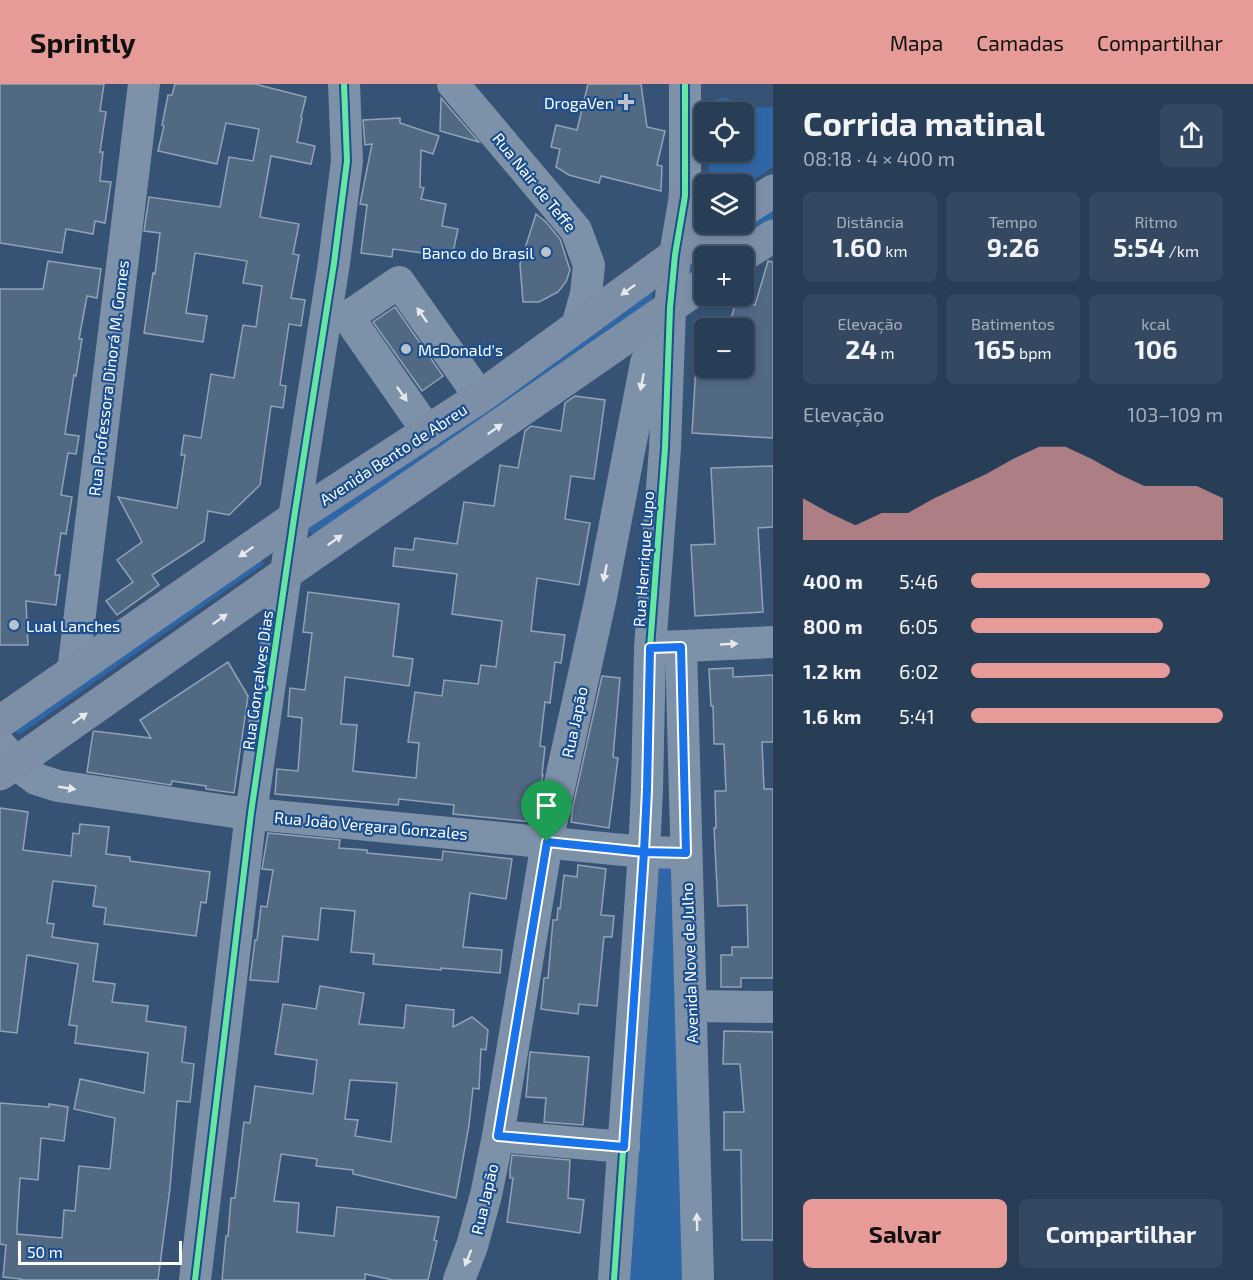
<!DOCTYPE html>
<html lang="pt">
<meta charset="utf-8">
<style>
:root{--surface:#283e57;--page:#344961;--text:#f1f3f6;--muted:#a5aeba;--line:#44576d;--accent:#e69b98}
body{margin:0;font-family:"Exo 2",sans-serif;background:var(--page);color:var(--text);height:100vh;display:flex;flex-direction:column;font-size:22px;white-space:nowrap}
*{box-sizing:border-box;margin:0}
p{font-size:20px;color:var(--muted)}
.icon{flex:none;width:33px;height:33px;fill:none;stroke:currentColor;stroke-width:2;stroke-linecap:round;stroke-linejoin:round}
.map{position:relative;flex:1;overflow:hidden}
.side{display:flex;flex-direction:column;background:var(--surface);width:480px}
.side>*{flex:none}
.buttons{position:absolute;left:694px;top:18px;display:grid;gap:12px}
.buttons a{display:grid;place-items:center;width:60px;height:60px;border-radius:9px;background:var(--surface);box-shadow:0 3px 9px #0003,0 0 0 2px var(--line);font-size:30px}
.scale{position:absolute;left:18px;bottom:15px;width:164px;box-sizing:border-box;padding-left:6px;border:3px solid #fff;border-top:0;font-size:16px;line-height:21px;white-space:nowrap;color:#fff;-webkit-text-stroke:4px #1b4f8f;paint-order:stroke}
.pin{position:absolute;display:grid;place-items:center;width:51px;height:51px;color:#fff;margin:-62px -26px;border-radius:50% 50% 50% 0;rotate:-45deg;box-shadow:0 0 6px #0007}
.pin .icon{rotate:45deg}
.round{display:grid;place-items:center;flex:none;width:63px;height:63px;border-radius:9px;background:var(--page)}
.head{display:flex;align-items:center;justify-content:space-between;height:102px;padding:0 30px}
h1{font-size:33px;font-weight:700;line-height:45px}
.stats{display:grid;grid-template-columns:repeat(3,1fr);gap:9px;height:102px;padding:6px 30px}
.stats div{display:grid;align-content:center;border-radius:9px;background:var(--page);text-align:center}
.stats b{font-size:26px;font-weight:700}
.stats small{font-size:16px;font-weight:400}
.stats p{font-size:16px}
.chart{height:168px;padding:12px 30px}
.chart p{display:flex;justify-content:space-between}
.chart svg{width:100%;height:108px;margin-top:6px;fill:var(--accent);opacity:.7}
.cta{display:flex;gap:12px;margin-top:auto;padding:12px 30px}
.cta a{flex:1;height:69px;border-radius:9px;background:var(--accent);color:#111;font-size:24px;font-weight:700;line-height:69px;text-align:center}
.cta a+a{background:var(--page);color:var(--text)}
ul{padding:0 30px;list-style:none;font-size:20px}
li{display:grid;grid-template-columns:96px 72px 1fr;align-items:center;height:45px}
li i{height:15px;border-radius:8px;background:var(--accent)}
header{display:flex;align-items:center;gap:36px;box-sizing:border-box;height:84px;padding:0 30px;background:var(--accent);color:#111}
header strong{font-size:28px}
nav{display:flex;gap:33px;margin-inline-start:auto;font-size:21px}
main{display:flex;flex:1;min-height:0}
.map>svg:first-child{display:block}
.green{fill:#2f66a5}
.building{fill:#526984;stroke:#92a2b6;stroke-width:1.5;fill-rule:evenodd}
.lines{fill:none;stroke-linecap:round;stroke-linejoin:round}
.minor{stroke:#7d92a8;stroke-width:32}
.major{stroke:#7d8ea7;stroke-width:33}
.cycleway-casing{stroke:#1b4f8f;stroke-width:10}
.cycleway{stroke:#66e7a1;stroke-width:6}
.oneway{fill:#e5e8ed}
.oneway2{fill:#e5e9ee}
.route-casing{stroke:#fff;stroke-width:12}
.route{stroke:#1a73e8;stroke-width:8}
.poi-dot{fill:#b9c2ce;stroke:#1b4f8f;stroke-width:2}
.labels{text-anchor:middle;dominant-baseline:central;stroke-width:4.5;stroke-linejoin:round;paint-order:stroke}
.poi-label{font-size:16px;fill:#fff;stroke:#1b4f8f;text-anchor:end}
.street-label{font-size:16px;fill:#fff;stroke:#1b4f8f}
</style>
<header>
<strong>Sprintly</strong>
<nav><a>Mapa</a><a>Camadas</a><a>Compartilhar</a></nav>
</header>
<main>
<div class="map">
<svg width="773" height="1196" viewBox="0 0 773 1196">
<rect width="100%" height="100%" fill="#365274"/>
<g class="green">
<path d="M723 13 732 16 741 24 773 23V83L744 102V100H710L709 98V68H744V28H709C710 20 715 15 723 13Z"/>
<polygon points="773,115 773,140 758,150 741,148 734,141"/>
<polygon points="710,161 718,172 705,172 705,181 682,198 684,177"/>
<polygon points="654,204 652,216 313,451 304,444"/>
<polygon points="258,467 264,480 19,651 9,641"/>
<polygon points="662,779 673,779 683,1196 628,1196 659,785"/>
</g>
<g class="building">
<polygon points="0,0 104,0 100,27 106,28 100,68 103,68 100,97 111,98 105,139 95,137 93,150 66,145 62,169 0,159"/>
<polygon points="175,0 255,0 306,13 301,33 302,34 297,58 315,62 311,80 271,72 260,133 299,140 293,170 299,171 291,214 305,216 301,242 289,240 280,301 286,302 283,324 271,322 260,401 229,431 208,427 204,457 152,491 159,501 117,531 106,517 133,498 117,476 142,458 118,413 177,424 185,371 181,371 184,351 201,354 211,290 234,294 243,241 256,243 262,202 243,199 247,177 195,169 186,229 207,232 203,258 144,249 153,189 155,190 160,149 144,147 149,113 220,123 229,73 253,77 259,45 226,39 217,80 158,67 164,42 162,41 168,11 172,11"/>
<polygon points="588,0 641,0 647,43 665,47 657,81 662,82 661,107 601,92 599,99 569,91 556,83 560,65 551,63 556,41 577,46"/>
<polygon points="441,14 479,58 440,47"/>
<polygon points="400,34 400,39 439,52 433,70 421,66 420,103 424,104 421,115 446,120 442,142 458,145 452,173 393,165 392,173 361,169 367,121 360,120 372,60 365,61 363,36"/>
<polygon points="536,130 546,138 560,155 570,186 566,198 558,208 539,218 523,218 520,180"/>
<polygon points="48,177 101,185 97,214 87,212 79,255 82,255 76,292 74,291 65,350 79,352 76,370 68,369 61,411 72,413 66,450 61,449 55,491 60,491 56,521 26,517 28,561 0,561 0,205 43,205"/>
<polygon points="768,177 773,178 773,354 692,349 696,281 705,284 744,284 744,244 728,244 737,215 755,221"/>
<polygon points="395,223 443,292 422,307 373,238"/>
<polygon points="575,312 605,316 594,395 571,392 565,435 590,439 579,501 537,494 531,547 565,551 561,579 555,578 550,619 545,618 540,662 545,663 542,691 543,691 533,738 453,730 454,721 399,715 398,721 275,710 277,685 298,687 302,634 288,632 290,604 305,606 312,549 303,548 308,508 399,520 393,572 413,575 409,602 345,593 341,640 357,641 353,687 416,694 419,659 408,658 415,608 442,612 444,596 478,600 481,581 496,583 502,537 452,530 457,490 393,482 395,464 413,466 415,454 457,460 464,418 494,422 500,381 518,384 525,347 531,342 561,347 565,319"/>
<polygon points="773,382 773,443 758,444 763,528 695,532 691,461 715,460 711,384"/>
<polygon points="228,578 248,612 234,709 206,705 206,702 172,697 171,701 87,688 93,648 94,647 151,654 140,636"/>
<polygon points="733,584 733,593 773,591 773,658 762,658 764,705 773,705 773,894 741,894 741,903 721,903 721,871 732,871 732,863 748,863 747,821 718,822 714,744 716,744 715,707 726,707 724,660 714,660 713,622 711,622 709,585"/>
<polygon points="602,592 620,594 613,673 618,674 609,744 571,738 573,722"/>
<polygon points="0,724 28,728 23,766 71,772 73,749 79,750 80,740 109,743 106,770 130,773 130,777 210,788 206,819 201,818 196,852 104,840 106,824 93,822 96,802 53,797 47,839 54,840 52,853 98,860 93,897 115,900 112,918 148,922 146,937 186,943 182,978 194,980 190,1018 177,1017 170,1104 158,1196 20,1196 21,1195 3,1193 6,1161 0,1160 0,1019 49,1023 49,1020 68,1023 64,1057 41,1054 38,1096 20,1094 17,1143 17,1150 62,1154 64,1126 75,1127 79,1082 110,1085 115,1034 74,1025 80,995 144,1009 148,969 75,959 77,942 69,941 78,880 27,871 17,949 0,947"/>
<polygon points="268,749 340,756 339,764 367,766 367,769 442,776 443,767 512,775 506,815 470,809 463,863 502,866 500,889 441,884 441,886 373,880 374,870 351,868 355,827 321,824 318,856 283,852 278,898 250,896 255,856 257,856 261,822 267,823 273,786 262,785"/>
<polygon points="578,781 606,785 601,831 614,832 612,853 604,853 597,922 579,920 578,930 541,925 544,894 548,894 553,836 557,836 558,824 560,825 564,791 577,793"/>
<path d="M320 902 364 909 359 940 404 944 406 921 454 926 453 943 472 933 488 946 486 966 481 965 479 1005 473 1004 469 1041 456 1114 353 1090V1086L316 1082 317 1075 281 1070 274 1117 299 1119 297 1148 334 1152 337 1123 439 1133 434 1156 437 1157 428 1196H393L365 1190V1196H222L226 1152H228L231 1114H235L244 1038 250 1039 255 1002 313 1010 317 976 275 970 283 920 316 925ZM350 996 397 999 391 1058 355 1052 358 1036 345 1035Z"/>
<polygon points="724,947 773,948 773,1156 742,1156 741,1066 724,1066 724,1028 744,1028 740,980 723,980"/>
<polygon points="530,968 589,973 583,1041 544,1038 546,1014 526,1013"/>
<polygon points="512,1071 570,1076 568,1114 584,1116 580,1149 507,1138 513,1094 510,1094 510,1086"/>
</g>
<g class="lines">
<g class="minor">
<polyline points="453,0 576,146 589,181 586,210 577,242"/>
<polyline points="428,348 348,233 399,198 480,313"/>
<polyline points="660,563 773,558"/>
<polyline points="681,563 698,1196"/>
<polyline points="73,588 144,0"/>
<polyline points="0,661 15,679 36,695 58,702 234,728 644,768 686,769"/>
<polyline points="691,922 773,923"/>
<polyline points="498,1052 624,1063"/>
<polyline points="195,1196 251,729 294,434 334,179 347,77 344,0"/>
<polyline points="459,1196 472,1162 486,1111 498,1052 547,758 601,513 646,279 664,238"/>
<polyline points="614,1196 644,768 647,706 650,564 665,364 670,224 675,171 685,112 685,0"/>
</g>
<g class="major">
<polyline points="685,112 705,130"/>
<polyline points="744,126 773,107"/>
<polyline points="715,140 740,172"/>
<polyline points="742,172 773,152"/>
<polyline points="0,638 294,434 480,313 675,171 724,140"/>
<polyline points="0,690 286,489 705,199"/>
</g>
<g class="cycleway-casing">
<g id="cycleway">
<polyline points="195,1196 251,729 294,434 334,179 347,77 344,0"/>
<polyline points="614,1196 644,768 647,706 650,564 665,364 670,224 675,171 685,112 685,0"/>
</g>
</g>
<use href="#cycleway" class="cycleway"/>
</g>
<defs><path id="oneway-solid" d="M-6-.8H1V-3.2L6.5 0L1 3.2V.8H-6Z" transform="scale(1.5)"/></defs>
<g class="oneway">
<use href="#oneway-solid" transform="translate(628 206) rotate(144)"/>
<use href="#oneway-solid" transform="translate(495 345) rotate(-35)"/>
<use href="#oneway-solid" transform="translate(335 456) rotate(-35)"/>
<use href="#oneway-solid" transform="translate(246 468) rotate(145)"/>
<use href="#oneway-solid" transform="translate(220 535) rotate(-35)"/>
<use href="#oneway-solid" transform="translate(80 634) rotate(-35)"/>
</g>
<g class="oneway2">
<use href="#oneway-solid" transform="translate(422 231) rotate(-125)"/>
<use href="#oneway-solid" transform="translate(642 298) rotate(101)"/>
<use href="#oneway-solid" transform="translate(402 310) rotate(55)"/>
<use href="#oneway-solid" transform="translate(605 489) rotate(101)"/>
<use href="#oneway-solid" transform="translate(729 560) rotate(-3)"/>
<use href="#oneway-solid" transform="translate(67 704) rotate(9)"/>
<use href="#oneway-solid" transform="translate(697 1138) rotate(-91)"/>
<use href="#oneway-solid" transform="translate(468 1174) rotate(112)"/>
</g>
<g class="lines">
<g class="route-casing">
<polyline id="route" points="547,758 498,1052 624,1063 644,768 686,769 681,563 650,564 647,706 644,768 547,758"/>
</g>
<use href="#route" class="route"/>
</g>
<g class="poi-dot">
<path d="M623 9h6v6h6v6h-6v6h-6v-6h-6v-6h6z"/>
<circle cx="546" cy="168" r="6"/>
<circle cx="406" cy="265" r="6"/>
<circle cx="14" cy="541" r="6"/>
</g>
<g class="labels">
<g class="poi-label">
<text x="614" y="18">DrogaVen</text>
<text x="534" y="168">Banco do Brasil</text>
<text x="418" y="265" text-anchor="start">McDonald's</text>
<text x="26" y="541" text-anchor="start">Lual Lanches</text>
</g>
<g class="street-label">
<text transform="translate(535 98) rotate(51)">Rua Nair de Teffe</text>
<text transform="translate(108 294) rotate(-83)">Rua Professora Dinorá M. Gomes</text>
<text transform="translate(393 370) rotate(-33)">Avenida Bento de Abreu</text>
<text transform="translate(643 475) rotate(-86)">Rua Henrique Lupo</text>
<text transform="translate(257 596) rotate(-82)">Rua Gonçalves Dias</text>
<text transform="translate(574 638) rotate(-78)">Rua Japão</text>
<text transform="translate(371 741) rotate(5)">Rua João Vergara Gonzales</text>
<text transform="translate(689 879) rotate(-92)">Avenida Nove de Julho</text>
<text transform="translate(484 1115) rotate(-77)">Rua Japão</text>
</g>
</g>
</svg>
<div class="buttons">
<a><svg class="icon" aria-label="locate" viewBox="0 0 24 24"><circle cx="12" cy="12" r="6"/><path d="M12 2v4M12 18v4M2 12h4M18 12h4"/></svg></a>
<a><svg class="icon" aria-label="layers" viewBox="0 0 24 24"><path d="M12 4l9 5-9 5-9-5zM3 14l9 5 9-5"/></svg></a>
<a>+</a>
<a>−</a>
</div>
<div class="scale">50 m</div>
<div class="pin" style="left:547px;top:758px;background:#1e9e55"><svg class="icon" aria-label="arrive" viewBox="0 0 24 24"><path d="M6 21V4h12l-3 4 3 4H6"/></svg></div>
</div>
<section class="side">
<div class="head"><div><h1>Corrida matinal</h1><p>08:18 · 4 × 400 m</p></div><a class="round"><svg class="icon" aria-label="share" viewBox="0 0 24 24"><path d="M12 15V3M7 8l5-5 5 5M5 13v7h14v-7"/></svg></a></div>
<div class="stats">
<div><p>Distância</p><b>1.60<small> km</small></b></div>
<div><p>Tempo</p><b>9:26</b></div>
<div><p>Ritmo</p><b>5:54<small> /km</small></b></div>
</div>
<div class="stats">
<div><p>Elevação</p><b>24<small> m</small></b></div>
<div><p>Batimentos</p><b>165<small> bpm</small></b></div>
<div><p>kcal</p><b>106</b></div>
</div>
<div class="chart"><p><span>Elevação</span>103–109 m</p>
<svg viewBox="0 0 160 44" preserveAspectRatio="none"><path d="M0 44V27L10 33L20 38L30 33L40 33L50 27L60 22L70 17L80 11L90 6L100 6L110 11L120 17L130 22L140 22L150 22L160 27V44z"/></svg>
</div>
<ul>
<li><b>400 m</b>5:46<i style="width:95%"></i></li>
<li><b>800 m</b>6:05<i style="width:76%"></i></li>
<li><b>1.2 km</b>6:02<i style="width:79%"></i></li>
<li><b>1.6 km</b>5:41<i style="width:100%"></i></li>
</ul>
<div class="cta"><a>Salvar</a><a>Compartilhar</a></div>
</section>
</main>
